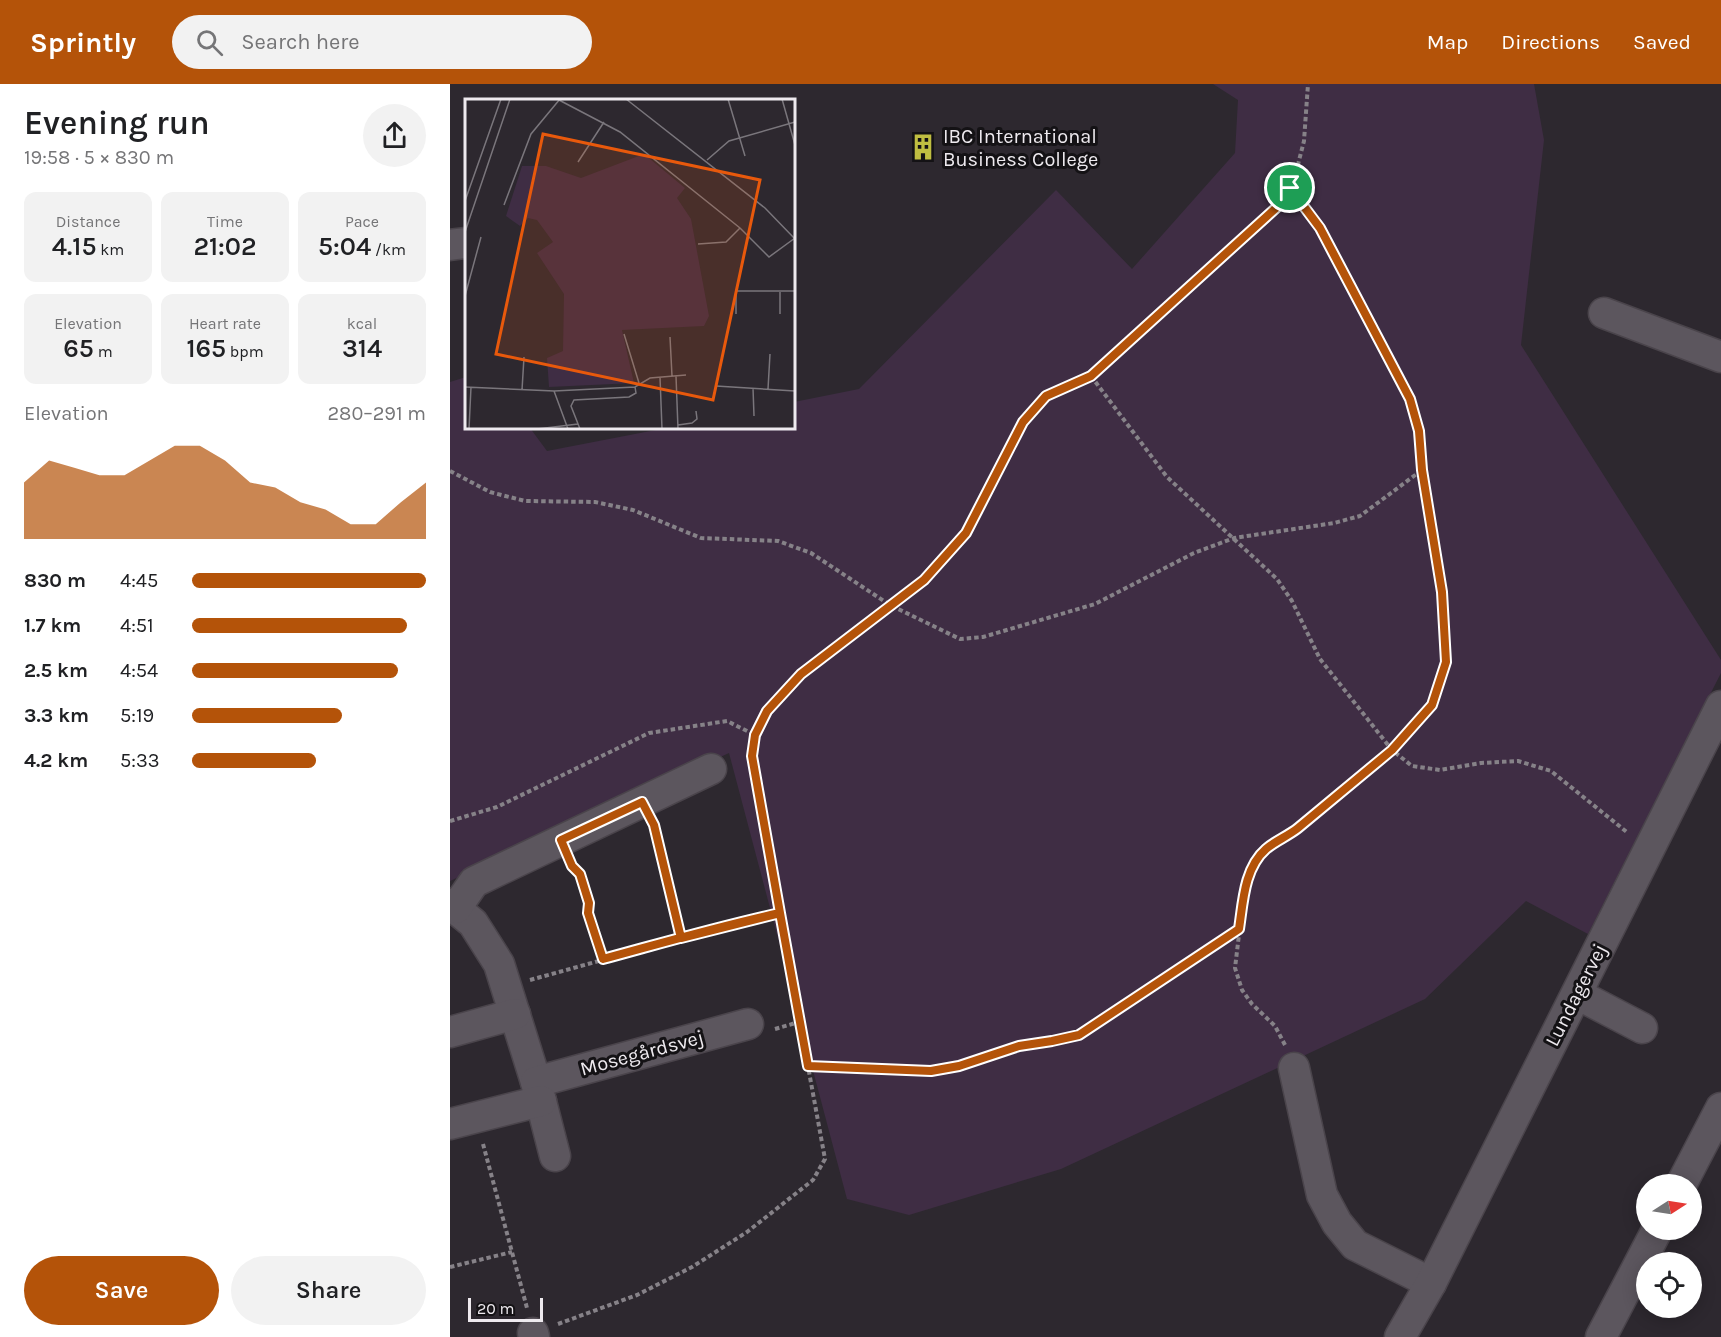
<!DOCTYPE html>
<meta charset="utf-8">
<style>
:root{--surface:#fff;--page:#f2f2f2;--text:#202124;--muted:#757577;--accent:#b45309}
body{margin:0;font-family:Karla,sans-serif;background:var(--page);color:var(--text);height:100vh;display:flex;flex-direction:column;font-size:22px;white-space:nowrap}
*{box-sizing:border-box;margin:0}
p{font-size:20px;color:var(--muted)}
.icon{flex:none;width:33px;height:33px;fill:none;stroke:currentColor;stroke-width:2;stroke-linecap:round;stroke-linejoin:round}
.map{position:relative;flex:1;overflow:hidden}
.details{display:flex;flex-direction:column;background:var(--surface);width:450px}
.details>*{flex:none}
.needle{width:39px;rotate:78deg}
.tools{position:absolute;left:1186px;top:1090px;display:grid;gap:12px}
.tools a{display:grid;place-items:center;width:66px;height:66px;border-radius:50%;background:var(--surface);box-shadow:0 3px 15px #0003;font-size:30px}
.scale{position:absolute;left:18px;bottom:15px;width:75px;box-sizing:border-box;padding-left:6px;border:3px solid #eeeaef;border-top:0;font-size:16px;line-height:21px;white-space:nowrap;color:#eeeaef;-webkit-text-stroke:4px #141215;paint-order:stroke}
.pin{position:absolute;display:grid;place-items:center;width:51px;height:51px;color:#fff;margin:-26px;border:3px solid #fff;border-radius:50%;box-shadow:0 2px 6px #0007}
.round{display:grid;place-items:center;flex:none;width:63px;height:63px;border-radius:32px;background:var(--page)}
.overview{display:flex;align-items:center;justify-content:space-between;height:102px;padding:0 24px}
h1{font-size:33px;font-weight:600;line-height:45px}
.figures{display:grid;grid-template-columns:repeat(3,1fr);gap:9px;height:102px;padding:6px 24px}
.figures div{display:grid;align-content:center;border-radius:12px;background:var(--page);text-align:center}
.figures b{font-size:26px;font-weight:600}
.figures small{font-size:16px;font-weight:400}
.figures p{font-size:16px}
.chart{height:168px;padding:12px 24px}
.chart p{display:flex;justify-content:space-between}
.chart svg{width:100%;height:108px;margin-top:6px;fill:var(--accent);opacity:.7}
.button{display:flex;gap:12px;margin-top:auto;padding:12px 24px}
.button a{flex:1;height:69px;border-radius:36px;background:var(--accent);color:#fff;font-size:24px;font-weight:600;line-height:69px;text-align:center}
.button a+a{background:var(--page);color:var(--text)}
ul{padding:0 24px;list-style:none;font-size:20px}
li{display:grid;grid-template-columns:96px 72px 1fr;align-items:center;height:45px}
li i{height:15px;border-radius:8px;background:var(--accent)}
header{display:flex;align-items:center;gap:36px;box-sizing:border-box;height:84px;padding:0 30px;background:var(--accent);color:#fff}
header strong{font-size:28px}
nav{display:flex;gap:33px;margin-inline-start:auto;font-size:21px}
.search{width:420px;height:54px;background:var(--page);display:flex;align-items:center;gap:15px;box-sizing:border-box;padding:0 21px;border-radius:33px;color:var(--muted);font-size:22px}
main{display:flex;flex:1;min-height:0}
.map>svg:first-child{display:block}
.green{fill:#3f2d44}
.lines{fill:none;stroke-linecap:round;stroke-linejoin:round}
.minor-casing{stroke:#4a444b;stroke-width:33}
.path{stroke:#868288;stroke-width:4;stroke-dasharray:4.5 3;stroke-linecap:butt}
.minor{stroke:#5c565e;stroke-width:30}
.route-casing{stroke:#fff;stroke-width:12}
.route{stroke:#b45309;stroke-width:8}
.labels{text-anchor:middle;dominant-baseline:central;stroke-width:6;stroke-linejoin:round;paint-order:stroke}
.poi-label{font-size:20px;fill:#eeeaef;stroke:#141215;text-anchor:start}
.street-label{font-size:20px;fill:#eeeaef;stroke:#141215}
.inset-road{fill:none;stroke:#7a767c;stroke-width:1.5}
.view{fill:#e8590c;fill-opacity:0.15;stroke:#e8590c;stroke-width:3}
.inset-edge{fill:none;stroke:#eeeaef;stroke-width:3}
</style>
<header>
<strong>Sprintly</strong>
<div class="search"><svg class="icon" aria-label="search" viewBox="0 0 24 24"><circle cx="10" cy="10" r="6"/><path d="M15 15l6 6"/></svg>Search here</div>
<nav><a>Map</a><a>Directions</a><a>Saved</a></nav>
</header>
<main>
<section class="details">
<div class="overview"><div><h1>Evening run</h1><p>19:58 · 5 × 830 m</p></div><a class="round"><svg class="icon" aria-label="share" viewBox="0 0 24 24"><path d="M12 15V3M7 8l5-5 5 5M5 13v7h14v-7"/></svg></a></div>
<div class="figures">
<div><p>Distance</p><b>4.15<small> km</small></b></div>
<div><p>Time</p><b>21:02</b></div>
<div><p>Pace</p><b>5:04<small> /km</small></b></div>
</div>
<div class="figures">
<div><p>Elevation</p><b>65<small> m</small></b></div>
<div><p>Heart rate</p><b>165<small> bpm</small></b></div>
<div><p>kcal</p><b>314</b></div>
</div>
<div class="chart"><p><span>Elevation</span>280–291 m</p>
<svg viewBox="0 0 160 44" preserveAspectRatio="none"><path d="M0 44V21L10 12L20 15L30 18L40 18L50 12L60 6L70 6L80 12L90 21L100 23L110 29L120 32L130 38L140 38L150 29L160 21V44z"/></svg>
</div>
<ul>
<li><b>830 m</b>4:45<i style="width:100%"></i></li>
<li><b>1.7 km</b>4:51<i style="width:92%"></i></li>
<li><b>2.5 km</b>4:54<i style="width:88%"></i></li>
<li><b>3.3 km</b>5:19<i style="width:64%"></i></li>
<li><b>4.2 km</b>5:33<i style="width:53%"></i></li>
</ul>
<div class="button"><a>Save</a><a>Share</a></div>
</section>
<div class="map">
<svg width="1271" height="1253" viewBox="0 0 1271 1253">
<rect width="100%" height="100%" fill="#2d282f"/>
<polygon class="green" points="763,0 1084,0 1094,56 1071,261 1271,576 1271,589 1138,850 1076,817 975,915 611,1085 459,1131 397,1115 279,669 0,797 0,298 16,293 16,344 80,344 97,367 216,344 344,344 344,318 409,305 606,106 682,185 785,69 788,16"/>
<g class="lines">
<g class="minor-casing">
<g id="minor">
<polyline points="0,161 15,159"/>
<polyline points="1154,229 1271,273"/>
<polyline points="0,820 23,839 49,880 86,998 105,1072"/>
<polyline points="6,824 24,798 261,685"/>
<polyline points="1127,910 1192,944"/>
<polyline points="0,948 65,930"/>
<polyline points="844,984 872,1111 887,1139 905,1161 981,1199"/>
<polyline points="86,998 298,940"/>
<polyline points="0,1040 91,1017"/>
<polyline points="1231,1101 1271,1024"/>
<polyline points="83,1249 84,1253"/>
<polyline points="950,1253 981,1199 1271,622"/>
<polyline points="1151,1253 1207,1146"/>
</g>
</g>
<g class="path">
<polyline points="641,292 717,393 827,495 842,517 870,575 942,666 962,682 990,686 1031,679 1068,677 1101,687 1178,749"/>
<polyline points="0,387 40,408 75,417 145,418 183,426 251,454 328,457 361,469 440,521 510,555 533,553 645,520 744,469 784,454 884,439 910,432 972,386"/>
<polyline points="0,737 47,723 199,649 277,637 305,651"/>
<polyline points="203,740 231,854"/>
<polyline points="122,782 130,790 139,819 138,829 153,875"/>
<polyline points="80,896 297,836 330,829"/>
<polyline points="325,945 349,938"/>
<polyline points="835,961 825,942 802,920 792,906 785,884 794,809 806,776 817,764 836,754 848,744 942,666 982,621 996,577 992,509 972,386 969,347 960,315 870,144 840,104"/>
<polyline points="358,982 481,987 509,982 569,962 602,957 629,951 789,846"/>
<polyline points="33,1060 77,1224"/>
<polyline points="0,1183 62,1168"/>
<polyline points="108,1240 187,1211 242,1183 297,1148 363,1096 375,1075 301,672 305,651 317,627 350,590 474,496 516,449 573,338 596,312 641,292 827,123 843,100 854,57 858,0"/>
</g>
<use href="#minor" class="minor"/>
</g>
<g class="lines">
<g class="route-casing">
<path id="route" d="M840 104 827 123 641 292 596 312 573 338 516 449 474 496 351 590 317 627 305 651 302 672 330 829C270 842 212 859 153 875L138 829 139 819 130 790 122 782 111 756 192 718 204 741 231 854 330 829 358 982 481 987 509 982 569 962 602 957 629 951 789 845C793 819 794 784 816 765 825 757 838 752 848 744L942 666 982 621 996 578 992 508 972 386 969 347 960 315 870 144 840 104"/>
</g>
<use href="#route" class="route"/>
</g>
<defs>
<g id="building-bare" transform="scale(2.07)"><path d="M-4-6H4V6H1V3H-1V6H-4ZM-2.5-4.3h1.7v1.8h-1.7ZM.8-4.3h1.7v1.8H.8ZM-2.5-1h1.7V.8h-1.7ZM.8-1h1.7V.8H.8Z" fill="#c0be41" stroke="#141215" stroke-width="2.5" paint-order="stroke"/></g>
</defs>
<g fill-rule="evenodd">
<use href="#building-bare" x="473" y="63"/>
</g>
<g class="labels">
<g class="poi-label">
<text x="493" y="52">IBC International<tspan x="493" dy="23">Business College</tspan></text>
</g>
<g class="street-label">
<text transform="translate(1126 911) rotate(-63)">Lundagervej</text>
<text transform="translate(192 969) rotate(-15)">Mosegårdsvej</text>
</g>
</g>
<g transform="translate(15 15)">
<rect width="330" height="330" fill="#2d282f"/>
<path d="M179 55 220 89 212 99 226 120 244 217 239 227 157 231 169 284 84 288 82 259 98 252 99 195 72 154 88 143 72 121 63 119 55 127 41 117 57 67H81L116 79Z" fill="#3f2d44"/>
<path class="inset-road" d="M161 0 300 109 330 140M263 0 280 57M317 0 330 46M94 1 155 33 275 129 304 158 330 139M242 61 264 42 330 23M113 63 139 23M0 102 36 0M39 106 66 35 95 0M0 133 45 0M233 145 261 143 275 129M315 193V215M0 197 16 138M271 215V192H330M159 235 174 284M205 238 207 277M211 277 213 330M195 278 197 330M251 287 330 292M0 288 89 292 103 330M288 289 289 317M303 290 305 255M57 291 59 258M89 292 170 288 185 279 221 276M213 326 227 324 232 320 231 312M4 330 6 288M72 330 113 325M115 330 106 307 109 301 164 298 171 294 170 288"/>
<path class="view" d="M78 35 295 81 248 301 31 255Z"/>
<rect width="330" height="330" class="inset-edge"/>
</g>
</svg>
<div class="tools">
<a><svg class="needle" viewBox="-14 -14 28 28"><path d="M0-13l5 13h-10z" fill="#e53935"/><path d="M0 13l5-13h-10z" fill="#757577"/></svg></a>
<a><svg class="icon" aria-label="locate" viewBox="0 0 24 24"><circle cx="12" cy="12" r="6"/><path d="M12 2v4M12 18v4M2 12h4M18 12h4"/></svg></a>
</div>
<div class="scale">20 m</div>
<div class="pin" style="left:840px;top:104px;background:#1e9e55"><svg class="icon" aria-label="arrive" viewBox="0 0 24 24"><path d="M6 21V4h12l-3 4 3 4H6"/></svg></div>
</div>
</main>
